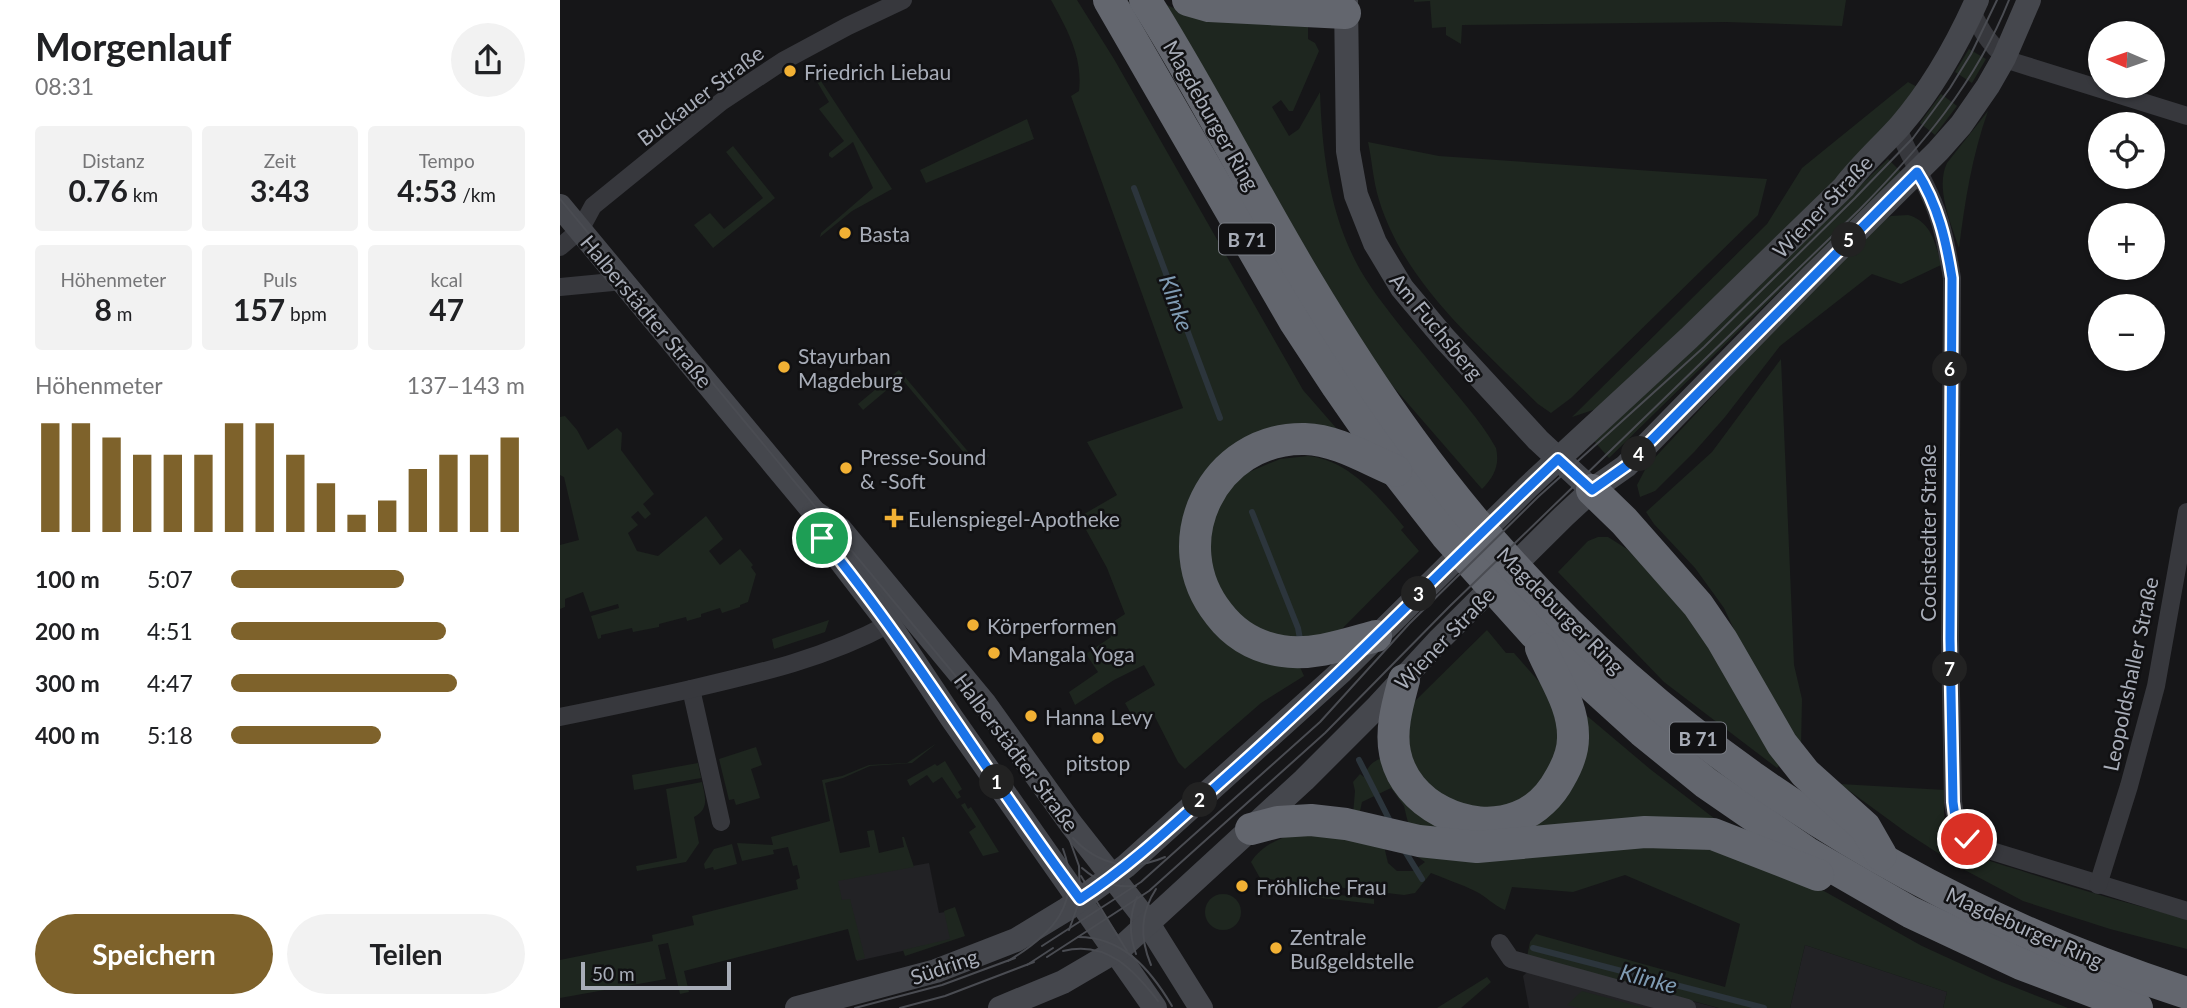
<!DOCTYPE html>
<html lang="de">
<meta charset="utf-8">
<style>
:root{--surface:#fff;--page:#f2f2f2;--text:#202124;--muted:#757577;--accent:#7e622b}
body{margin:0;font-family:Lato,sans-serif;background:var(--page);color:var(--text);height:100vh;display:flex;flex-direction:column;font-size:26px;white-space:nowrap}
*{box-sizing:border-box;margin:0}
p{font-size:23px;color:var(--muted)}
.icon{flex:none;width:38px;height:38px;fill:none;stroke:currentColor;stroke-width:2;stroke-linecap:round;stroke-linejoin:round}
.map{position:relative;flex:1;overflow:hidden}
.drawer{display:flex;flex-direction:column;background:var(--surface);width:560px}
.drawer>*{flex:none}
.needle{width:46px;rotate:272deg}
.tools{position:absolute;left:1528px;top:21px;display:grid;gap:14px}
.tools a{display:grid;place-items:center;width:77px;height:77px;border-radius:50%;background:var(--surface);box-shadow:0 2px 5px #0004;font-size:35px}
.scale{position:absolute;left:21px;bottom:18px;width:150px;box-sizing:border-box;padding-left:7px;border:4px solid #a8adb8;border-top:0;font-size:19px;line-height:24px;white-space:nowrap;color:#a8adb8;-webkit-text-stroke:5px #111113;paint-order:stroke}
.pin{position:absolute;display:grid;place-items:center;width:60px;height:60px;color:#fff;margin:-30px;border:4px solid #fff;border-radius:50%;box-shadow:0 2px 7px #0007}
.km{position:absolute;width:35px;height:35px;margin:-18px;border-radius:50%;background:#222;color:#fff;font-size:19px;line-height:35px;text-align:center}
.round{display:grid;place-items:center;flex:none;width:74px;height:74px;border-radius:37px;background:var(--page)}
.headline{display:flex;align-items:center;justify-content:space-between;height:119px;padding:0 35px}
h1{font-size:38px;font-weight:700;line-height:52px}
.stats{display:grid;grid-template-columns:repeat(3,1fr);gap:10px;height:119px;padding:7px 35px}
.stats div{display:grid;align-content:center;border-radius:7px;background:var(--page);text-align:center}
.stats b{font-size:30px;font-weight:700}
.stats small{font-size:19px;font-weight:400}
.stats p{font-size:19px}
.chart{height:196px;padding:14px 35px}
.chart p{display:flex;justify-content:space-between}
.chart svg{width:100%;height:126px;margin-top:7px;stroke:var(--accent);stroke-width:6}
.primary-button{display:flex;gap:14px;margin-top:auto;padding:14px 35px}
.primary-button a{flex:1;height:80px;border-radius:42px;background:var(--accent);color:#fff;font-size:28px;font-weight:700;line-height:80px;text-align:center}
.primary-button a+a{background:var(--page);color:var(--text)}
ul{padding:0 35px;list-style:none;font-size:23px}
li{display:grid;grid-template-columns:112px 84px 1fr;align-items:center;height:52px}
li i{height:18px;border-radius:9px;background:var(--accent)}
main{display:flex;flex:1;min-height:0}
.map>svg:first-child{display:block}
.built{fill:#222225}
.green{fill:#1e261f}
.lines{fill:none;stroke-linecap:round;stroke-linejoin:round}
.stream{stroke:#2c353c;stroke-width:6}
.street{stroke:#37383d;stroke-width:18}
.secondary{stroke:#45474d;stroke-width:24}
.highway{stroke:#63666e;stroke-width:32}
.tram{stroke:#4a4c52;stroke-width:2}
.route-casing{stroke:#fff;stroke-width:14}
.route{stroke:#1a73e8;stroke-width:9}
.poi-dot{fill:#f2b134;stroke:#111113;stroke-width:2.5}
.labels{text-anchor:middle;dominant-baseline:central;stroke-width:5;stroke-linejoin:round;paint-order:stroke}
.shield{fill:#111113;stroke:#7b7e86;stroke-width:2}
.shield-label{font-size:19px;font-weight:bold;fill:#a8adb8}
.poi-label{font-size:21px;fill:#a8adb8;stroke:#111113;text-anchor:start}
.street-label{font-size:21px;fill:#a8adb8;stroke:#111113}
.water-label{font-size:23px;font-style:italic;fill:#7f9bb3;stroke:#111113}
</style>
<main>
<section class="drawer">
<div class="headline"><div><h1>Morgenlauf</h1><p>08:31</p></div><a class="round"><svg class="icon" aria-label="share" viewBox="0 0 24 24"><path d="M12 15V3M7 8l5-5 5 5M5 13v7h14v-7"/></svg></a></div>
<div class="stats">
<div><p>Distanz</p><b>0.76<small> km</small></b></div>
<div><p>Zeit</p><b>3:43</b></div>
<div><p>Tempo</p><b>4:53<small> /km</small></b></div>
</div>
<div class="stats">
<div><p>Höhenmeter</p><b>8<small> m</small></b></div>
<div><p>Puls</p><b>157<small> bpm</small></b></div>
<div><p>kcal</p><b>47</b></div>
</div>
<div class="chart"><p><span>Höhenmeter</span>137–143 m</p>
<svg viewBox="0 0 160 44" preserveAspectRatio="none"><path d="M5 44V6M15 44V6M25 44V11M35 44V17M45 44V17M55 44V17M65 44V6M75 44V6M85 44V17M95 44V27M105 44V38M115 44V33M125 44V22M135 44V17M145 44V17M155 44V11"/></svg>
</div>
<ul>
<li><b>100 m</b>5:07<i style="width:59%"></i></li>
<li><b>200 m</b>4:51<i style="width:73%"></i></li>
<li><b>300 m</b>4:47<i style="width:77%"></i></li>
<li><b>400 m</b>5:18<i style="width:51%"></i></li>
</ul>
<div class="primary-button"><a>Speichern</a><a>Teilen</a></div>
</section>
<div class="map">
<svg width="1627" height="1008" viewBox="0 0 1627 1008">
<rect width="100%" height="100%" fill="#161618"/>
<g class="built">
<polygon points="369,863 379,913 385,912 392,940 297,961 276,880"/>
<polygon points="1245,945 1387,992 1383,1008 1230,1008"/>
<polygon points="980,961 1158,1008 969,1008 963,976"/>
</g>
<g class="green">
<path d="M491 0H517L554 59 743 390 777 429 692 441 628 569 739 665 744 676 701 703 625 769 618 762 593 713 576 723 565 703 595 685 584 665 554 680 515 705 509 692 538 672 526 654 551 637 545 627 565 614 547 568 519 517 557 495 527 442 623 408 511 96 519 91C523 57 507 29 491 0Z"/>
<polygon points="854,0 1286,0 1282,26 1166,22 902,25 901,44 886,35 886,27 872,28 870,1 854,2"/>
<path d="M605 4 622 12 748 26V39L755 43 759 51 733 111H729L721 100 712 107 729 136 739 129 760 92C762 151 769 211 797 264 815 298 850 337 874 367 895 393 920 419 936 448 940 465 934 477 922 489L811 361 650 86Z"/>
<polygon points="1409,49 1426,59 1412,83 1395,72"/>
<polygon points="251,66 332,189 292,211 260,237 261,233 313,188 293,142 272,158 269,156 269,153 284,141 259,109 269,102 249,68"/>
<polygon points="1348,82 1361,89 1331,125 1113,338 1036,409 1012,417 1207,224 1242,168"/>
<polygon points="1381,94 1397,106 1375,135 1360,123"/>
<path d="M1428 111C1412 156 1405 200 1399 248 1391 223 1375 188 1387 163Z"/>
<polygon points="467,119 474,139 366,183 360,170"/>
<path d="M808 142 879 156 1207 179 1198 215 1011 398 991 413 978 404C918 344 845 284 819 200 813 181 812 160 808 142Z"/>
<polygon points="173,146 215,198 153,248 134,225 150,213 164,229 203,198 166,152"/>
<polygon points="1328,159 1341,172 1049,458 1033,440"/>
<path d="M1348 215C1371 221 1376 244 1381 265L1341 284 1312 274 1220 346 1165 417 1135 451 1095 491 1080 497 1077 485 1087 466 1214 330 1320 222 1331 216Z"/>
<polygon points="1221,359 1234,665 1242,699 1241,747 1202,689 1164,608 1135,568 1094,524 1086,512 1152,452"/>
<polygon points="339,370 416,461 427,453 429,456 416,467 341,378 303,410 298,404"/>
<polygon points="5,416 17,430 28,450 57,428 62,433 61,450 94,494 83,504 91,514 85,519 78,511 71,517 78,525 68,533 77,551 98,556 146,516 163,539 149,551 160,565 180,549 193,565 191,567 196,574 188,602 180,605 180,607 162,613 160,608 141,614 141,617 127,621 126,617 99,624 99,627 73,632 72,628 41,635 41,638 38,639 31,616 59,608 58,604 30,612 23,592 5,599 5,607 0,609 0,545 19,540 4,477 0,475 0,417"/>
<path d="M748 456C789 460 819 497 844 527L841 530 859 551 777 634 726 639 701 634 668 608 646 557 656 504 682 475 720 459Z"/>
<polygon points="1038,537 1048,537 1067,549 1131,617 1222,762 1217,768 1104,682 998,572 1028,541"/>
<polygon points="269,620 265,632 214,649 212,639"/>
<polygon points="927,630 946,653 954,653 982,685 995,712 999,741 989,771 968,796 939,809 895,805 859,777 847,748 846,724 853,703"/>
<polygon points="1026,715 1090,769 1159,822 951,830"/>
<polygon points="377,743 352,763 310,766 283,778 265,783 280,853 310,847 307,831 314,830 319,853 344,847 342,837 344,837 354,867 278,881 282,900 290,899 305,958 296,960 288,929 124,971 129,992 120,994 108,943 98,945 106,979 0,998 0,960 93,941 92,935 134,925 132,916 238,889 236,880 240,878 237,865 233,866 228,847 213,850 214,854 182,861 177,843 213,845 211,837 270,821 262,780 282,776 309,765 347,763"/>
<polygon points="196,747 202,765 191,769 200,798 176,805 174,799 169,800 159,759"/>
<path d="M824 757 892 829 849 827 844 806 831 788 802 802 799 816 793 815 795 791 793 782 800 774 804 777C808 765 813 761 824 757Z"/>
<polygon points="385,761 402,789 398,792 401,797 397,799 382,777 373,783 367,775 350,786 347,780 375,764 377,766"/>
<polygon points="138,763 141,778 74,790 72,775"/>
<path d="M142 782C145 797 150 809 134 817L139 843 126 862 77 871 76 866 117 858 106 789Z"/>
<path d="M1280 784 1385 790C1383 810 1382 830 1399 844 1417 860 1445 865 1468 873 1520 890 1574 905 1627 919V949L1550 929 1463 901 1401 868 1347 833Z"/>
<polygon points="405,803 408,809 411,807 439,852 423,856 409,832 416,827 401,805"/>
<path d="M741 832 823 842 828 863 837 871H853L865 862 855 855 1130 843 1239 877 1362 946 1434 979 1508 1008H1383L1387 992 1245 945 1230 1008H1159L967 957 970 942 976 934 1165 987 1180 924 1065 875 1013 892 952 887 945 910C933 905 927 897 915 891 901 884 885 879 871 873L855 893 844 895 700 878 691 862C702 845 721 837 741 832Z"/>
<polygon points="172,844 177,864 154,870 153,867 145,869 144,864 154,849"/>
<polygon points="709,887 814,899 814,904 709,892"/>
<circle cx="663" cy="912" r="18"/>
<polygon points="395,907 405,936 345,956 343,950 390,939 384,911"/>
<polygon points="927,977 931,982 901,1008 877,1008"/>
<polygon points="1022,991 1085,1008 1019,1008 1007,1005"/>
</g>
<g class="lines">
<g class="stream">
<polyline points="574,188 660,418"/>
<polyline points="692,512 738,628 740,639"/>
<polyline points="799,760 831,823"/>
<polyline points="843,848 862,879"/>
<polyline points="973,948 1204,1008"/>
</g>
<g class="street">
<path d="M1412 11C1420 30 1435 53 1454 62L1627 116"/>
<path d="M1338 128C1346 151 1359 170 1369 193 1382 220 1387 249 1392 278L1390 639 1393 802C1396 825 1401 838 1422 848L1627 911"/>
<polyline points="0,247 20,230 33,206 161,102 223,61 288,26 343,0"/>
<polyline points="0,287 63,281"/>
<polyline points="131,689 161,822"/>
<path d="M0 717C44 708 87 699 131 689 200 673 266 658 329 624"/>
<polyline points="1538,885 1569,786 1596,686 1627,512"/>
<polyline points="940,943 951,959 1127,1008"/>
</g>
<g class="secondary">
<polyline points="786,0 788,151 796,195 815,243 842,288 884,338 978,440 1032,490"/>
<polyline points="0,206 254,512 280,529 425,704 511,824 584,917 641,1008"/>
<polyline points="254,512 263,538 329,624 391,717 595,1008"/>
<path d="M237 1008 376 971 456 940 507 909 566 866 782 671 968 487 1129 338 1284 187C1301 165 1321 147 1340 126 1372 89 1397 45 1417 0"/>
<polyline points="440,1008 503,982 561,948 744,780 818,706 880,639 1004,516 1032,490 1066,466 1251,277 1378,151 1401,125 1428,86 1444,58 1469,0"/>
</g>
<g class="highway">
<polyline points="549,0 735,322 777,386 836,471 886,535 975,634 1082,731 1146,783 1246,852 1350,912 1461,964 1577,1008"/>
<path d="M585 0C642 90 690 186 745 278 778 333 813 388 851 440 1043 705 1316 893 1627 993"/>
<polyline points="628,0 649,6 785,13"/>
<polyline points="1032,490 1064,521 1138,605 1162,640 1222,744 1245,773 1305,827 1321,855"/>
<path d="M816 636C787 644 753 656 722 651 696 647 675 635 659 614 602 543 653 437 745 439 777 440 807 459 836 471"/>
<path d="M844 680C838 703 830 729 835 753 845 805 909 836 958 817 976 810 991 795 1000 778 1007 766 1013 752 1013 738 1014 705 993 677 981 648"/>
<polyline points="691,829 718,822 751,820 786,824 859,841 917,847 1085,832 1153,834 1258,875"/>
</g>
<g class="tram">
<polyline points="0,199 394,674 470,775 509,838 519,866 520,899 509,930"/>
<path d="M513 838C538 865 571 872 605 857"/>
<path d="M522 868C538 882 554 888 576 886"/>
<polyline points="521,876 567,951"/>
<path d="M518 937C563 937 590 969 612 1006"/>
<polyline points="482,946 581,882 760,722 849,624 978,497 1144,347 1295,198 1353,138 1390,88 1411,54 1437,0"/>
<path d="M503 951C547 940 574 970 598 1001"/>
<path d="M576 954C569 935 569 916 577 897"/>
<path d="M487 957 589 891 765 733 890 606 1299 210C1361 147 1416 83 1449 0"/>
<path d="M448 961C492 935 523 903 503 849"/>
<polyline points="467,965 493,948"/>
<path d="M591 965C580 939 580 913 596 889"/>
<polyline points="295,1008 382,985 455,958"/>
<polyline points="340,1008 385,996 474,962"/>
</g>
</g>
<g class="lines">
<g class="route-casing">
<path id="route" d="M262 538C356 653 431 781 520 899 572 865 617 821 663 780 779 677 886 565 998 459L1032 490 1066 466 1357 172C1378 205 1386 240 1392 278L1390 639 1393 802 1396 824 1407 839"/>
</g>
<use href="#route" class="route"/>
</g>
<g class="poi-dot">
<circle cx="230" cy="71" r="7"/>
<circle cx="285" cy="233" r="7"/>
<circle cx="224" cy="367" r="7"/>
<circle cx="286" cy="468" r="7"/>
<path d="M330.5 507.5h7v7h7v7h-7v7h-7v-7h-7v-7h7z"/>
<circle cx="413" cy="625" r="7"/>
<circle cx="434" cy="653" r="7"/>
<circle cx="471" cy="716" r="7"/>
<circle cx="538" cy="738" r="7"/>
<circle cx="682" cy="886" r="7"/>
<circle cx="716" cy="948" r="7"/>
</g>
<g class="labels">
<g class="shield">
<rect x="659" y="223.5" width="56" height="31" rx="5"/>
<rect x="1110" y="722.5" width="56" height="31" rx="5"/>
</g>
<g class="shield-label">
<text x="687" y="239">B 71</text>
<text x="1138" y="738">B 71</text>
</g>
<g class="poi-label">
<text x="244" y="71">Friedrich Liebau</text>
<text x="299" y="233">Basta</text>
<text x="238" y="355">Stayurban<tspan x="238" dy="24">Magdeburg</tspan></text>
<text x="300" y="456">Presse-Sound<tspan x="300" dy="24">&amp; -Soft</tspan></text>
<text x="348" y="518">Eulenspiegel-Apotheke</text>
<text x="427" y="625">Körperformen</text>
<text x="448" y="653">Mangala Yoga</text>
<text x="485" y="716">Hanna Levy</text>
<text x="538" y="762" text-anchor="middle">pitstop</text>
<text x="696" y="886">Fröhliche Frau</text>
<text x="730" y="936">Zentrale<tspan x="730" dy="24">Bußgeldstelle</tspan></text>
</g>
<g class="street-label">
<text transform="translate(140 95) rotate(-37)">Buckauer Straße</text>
<text transform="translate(652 115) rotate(60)">Magdeburger Ring</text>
<text transform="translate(1262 206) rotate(-46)">Wiener Straße</text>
<text transform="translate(87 311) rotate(50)">Halberstädter Straße</text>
<text transform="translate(877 326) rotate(50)">Am Fuchsberg</text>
<text transform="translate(1367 533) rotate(-90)">Cochstedter Straße</text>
<text transform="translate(1001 610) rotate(45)">Magdeburger Ring</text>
<text transform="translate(884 638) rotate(-46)">Wiener Straße</text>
<text transform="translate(1570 674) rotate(-78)">Leopoldshaller Straße</text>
<text transform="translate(457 752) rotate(53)">Halberstädter Straße</text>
<text transform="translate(1465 927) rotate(24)">Magdeburger Ring</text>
<text transform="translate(384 966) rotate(-19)">Südring</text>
</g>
<g class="water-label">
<text transform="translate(617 303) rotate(70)">Klinke</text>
<text transform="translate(1089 978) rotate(15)">Klinke</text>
</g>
</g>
</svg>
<div class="tools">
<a><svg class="needle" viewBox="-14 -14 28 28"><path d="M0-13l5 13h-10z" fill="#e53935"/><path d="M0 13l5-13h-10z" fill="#757577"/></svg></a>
<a><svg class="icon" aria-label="locate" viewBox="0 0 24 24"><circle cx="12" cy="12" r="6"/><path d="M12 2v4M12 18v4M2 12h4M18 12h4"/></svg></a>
<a>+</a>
<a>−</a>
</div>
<div class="scale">50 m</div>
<div class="pin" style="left:262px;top:538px;background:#1e9e55"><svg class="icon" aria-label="arrive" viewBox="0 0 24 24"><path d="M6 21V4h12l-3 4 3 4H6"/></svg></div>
<div class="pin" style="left:1407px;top:839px;background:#d93025"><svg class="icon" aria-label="check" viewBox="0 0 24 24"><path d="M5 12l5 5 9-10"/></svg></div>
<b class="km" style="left:437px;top:782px">1</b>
<b class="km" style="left:640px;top:800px">2</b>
<b class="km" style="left:859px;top:594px">3</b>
<b class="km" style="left:1079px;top:454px">4</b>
<b class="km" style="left:1289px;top:240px">5</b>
<b class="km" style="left:1390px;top:369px">6</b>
<b class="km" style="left:1390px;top:669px">7</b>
</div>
</main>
